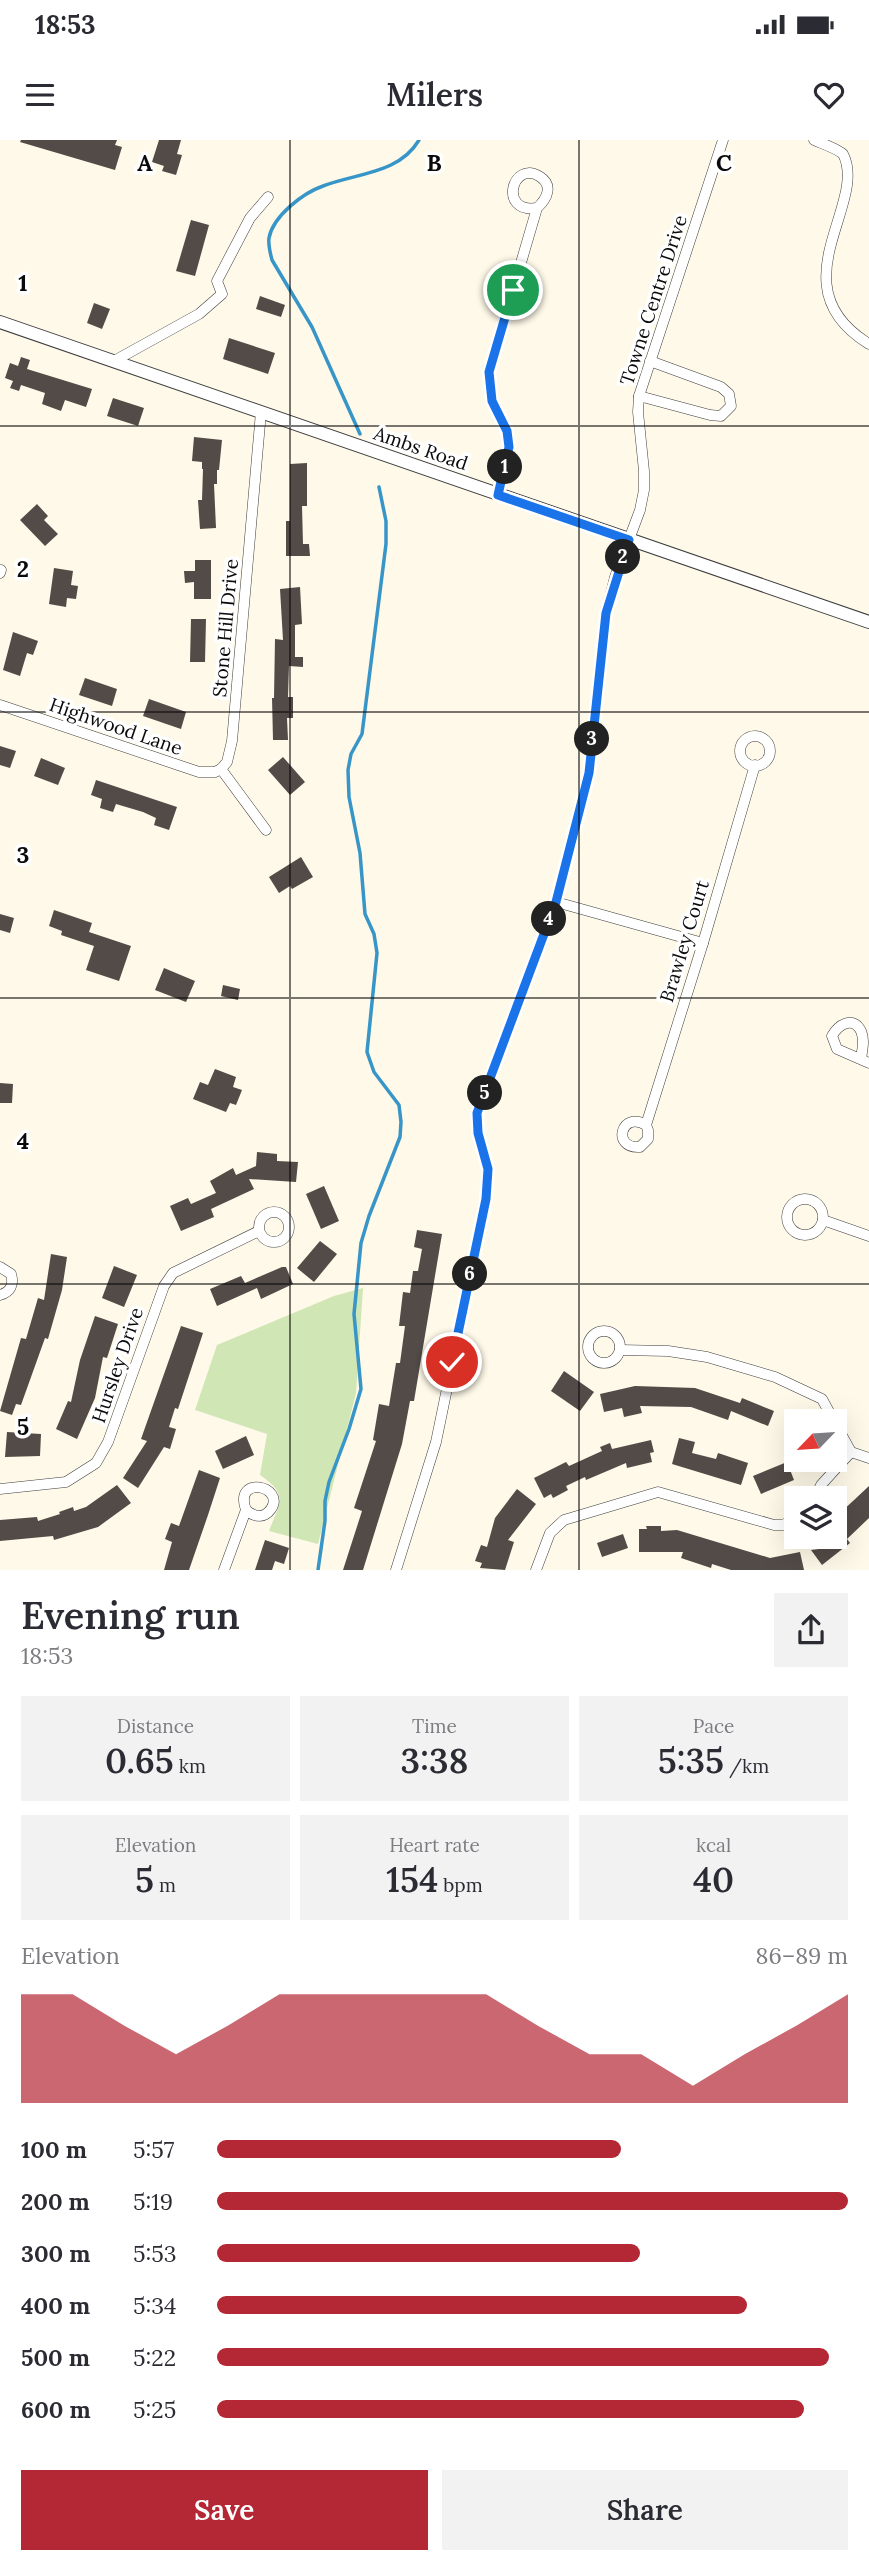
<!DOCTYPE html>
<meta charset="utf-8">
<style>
:root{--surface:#fff;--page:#f2f2f3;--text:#2b2b33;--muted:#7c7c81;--accent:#b42835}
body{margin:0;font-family:Lora,serif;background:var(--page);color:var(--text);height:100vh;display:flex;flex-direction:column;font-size:26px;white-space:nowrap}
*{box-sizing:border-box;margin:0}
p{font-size:23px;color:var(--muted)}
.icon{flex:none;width:38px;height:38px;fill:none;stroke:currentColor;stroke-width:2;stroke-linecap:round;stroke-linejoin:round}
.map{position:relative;height:1430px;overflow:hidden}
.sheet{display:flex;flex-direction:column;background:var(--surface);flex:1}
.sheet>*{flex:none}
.needle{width:46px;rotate:245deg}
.buttons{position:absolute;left:784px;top:1269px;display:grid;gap:14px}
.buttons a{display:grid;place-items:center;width:63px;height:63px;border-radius:0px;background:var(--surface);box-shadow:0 7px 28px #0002;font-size:35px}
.pin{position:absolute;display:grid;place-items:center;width:60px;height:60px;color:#fff;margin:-30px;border:4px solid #fff;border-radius:50%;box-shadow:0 2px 7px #0007}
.km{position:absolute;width:35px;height:35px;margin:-18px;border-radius:50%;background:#222;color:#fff;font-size:19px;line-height:35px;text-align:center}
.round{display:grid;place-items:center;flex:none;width:74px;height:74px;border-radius:0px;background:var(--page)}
.summary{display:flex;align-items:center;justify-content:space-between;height:119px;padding:0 21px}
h1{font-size:38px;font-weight:600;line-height:52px}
.figures{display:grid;grid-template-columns:repeat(3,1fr);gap:10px;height:119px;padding:7px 21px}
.figures div{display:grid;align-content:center;border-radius:0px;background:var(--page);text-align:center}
.figures b{font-size:35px;font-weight:600}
.figures small{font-size:19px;font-weight:400}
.figures p{font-size:19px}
.chart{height:196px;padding:14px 21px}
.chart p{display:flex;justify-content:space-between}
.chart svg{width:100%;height:126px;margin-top:7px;fill:var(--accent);opacity:.7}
.action{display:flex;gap:14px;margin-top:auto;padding:14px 21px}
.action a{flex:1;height:80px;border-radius:0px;background:var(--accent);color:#fff;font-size:28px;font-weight:600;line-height:80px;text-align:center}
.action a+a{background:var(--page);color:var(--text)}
ul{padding:0 21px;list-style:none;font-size:23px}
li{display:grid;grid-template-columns:112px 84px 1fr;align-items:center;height:52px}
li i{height:18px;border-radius:9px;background:var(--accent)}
.status{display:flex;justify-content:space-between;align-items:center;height:49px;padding:0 35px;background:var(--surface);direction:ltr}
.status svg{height:19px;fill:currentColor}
header{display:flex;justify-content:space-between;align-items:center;height:91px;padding:0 21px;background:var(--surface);font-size:32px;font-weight:600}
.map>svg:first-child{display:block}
.green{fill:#d0e6b4}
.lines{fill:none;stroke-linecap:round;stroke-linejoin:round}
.stream{stroke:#3895c8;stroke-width:3.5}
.building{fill:#524b47}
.minor-casing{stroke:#3d3d3d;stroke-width:11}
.tertiary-casing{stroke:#3d3d3d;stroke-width:14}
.minor{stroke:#fff;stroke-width:10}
.tertiary{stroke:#fff;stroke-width:12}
.route-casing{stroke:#fff;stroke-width:14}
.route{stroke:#1a73e8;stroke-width:9}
.grid{fill:none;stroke:#0a0a0a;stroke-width:2;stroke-opacity:0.55}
.labels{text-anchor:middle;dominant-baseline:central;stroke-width:7;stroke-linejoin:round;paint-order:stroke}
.street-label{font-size:19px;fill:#0a0a0a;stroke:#fff}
.grid-label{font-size:23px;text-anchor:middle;font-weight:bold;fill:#0a0a0a;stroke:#fff;stroke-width:7;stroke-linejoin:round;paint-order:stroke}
</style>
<div class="status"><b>18:53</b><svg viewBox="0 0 49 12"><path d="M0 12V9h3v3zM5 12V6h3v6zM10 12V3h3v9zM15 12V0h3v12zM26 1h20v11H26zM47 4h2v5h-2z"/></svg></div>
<header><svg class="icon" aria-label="menu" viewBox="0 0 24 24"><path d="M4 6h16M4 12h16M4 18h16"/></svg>Milers<svg class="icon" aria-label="heart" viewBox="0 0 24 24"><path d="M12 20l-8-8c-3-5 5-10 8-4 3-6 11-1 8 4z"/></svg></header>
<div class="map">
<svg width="869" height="1430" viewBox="0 0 869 1430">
<rect width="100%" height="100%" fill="#fef9e8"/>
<path class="green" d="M363 1148 356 1253 318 1404 269 1391C279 1364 290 1355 260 1335L267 1294 195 1270 217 1205 334 1156Z"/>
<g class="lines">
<g class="stream">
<path d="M360 294 312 187 272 120C270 112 268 105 269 98 273 76 303 53 323 46 356 33 399 34 419 0"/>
<polyline points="318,1430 325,1381 325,1361 329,1342 349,1289 361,1249 354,1174 361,1103 369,1076 400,997 401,982 399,965 374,932 367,912 377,813 374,794 365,774 360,713 349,657 348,630 351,614 362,594 386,404 386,381 379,347"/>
</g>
</g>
<g class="building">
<polygon points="21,0 117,0 115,5 122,7 115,30 20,2"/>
<polygon points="159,0 181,0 177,14 182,15 176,35 162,31 164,26 152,22"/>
<polygon points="191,80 209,85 195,136 176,131"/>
<polygon points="260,156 285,165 281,177 256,169"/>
<polygon points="94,163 110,169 102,189 87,183"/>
<polygon points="229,198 275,213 268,234 223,219"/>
<polygon points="21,217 30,220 27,229 92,249 86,267 65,260 61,271 42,264 45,253 21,245 19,251 10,248 13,241 5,238 10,223 18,226"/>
<polygon points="113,258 144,268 138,286 107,276"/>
<polygon points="194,297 222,300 219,330 217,330 217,344 214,344 216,388 200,389 198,360 202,360 203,329 202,329 202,322 192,321"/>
<polygon points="307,323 307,366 302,366 303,404 309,404 310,416 286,416 286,381 290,381 290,324"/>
<polygon points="37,364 48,376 44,380 58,394 45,406 20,380"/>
<polygon points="195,420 211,420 211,459 194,459 194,442 185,443 184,431 195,431"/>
<polygon points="54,428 73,431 71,445 78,446 76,459 67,458 66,467 49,464"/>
<polygon points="300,447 302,484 295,485 295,517 303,517 303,527 289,526 288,557 293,557 293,578 287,578 288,600 273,600 272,558 274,558 275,499 283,500 280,449"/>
<polygon points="191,479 206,479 205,522 190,522"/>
<polygon points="13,492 38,501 33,515 27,513 20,536 3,530"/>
<polygon points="85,538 117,549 112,566 79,555"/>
<polygon points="149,559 186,572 181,589 143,576"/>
<polygon points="0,606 16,611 10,628 0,625"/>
<polygon points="283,617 305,642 290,655 268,630"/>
<polygon points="41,618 65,628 58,645 34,636"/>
<polygon points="96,640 177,667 169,690 154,685 156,678 143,672 116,664 113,672 100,668 102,659 91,655"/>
<polygon points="301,717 313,737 292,749 290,746 279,753 269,737"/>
<polygon points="54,770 92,783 89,792 131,806 119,841 86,830 94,806 61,795 62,791 49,786"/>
<polygon points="0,774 14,778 10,793 0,790"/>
<polygon points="164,828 195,841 186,862 155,850"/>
<polygon points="223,845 240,849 238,860 221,856"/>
<polygon points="215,929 236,937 233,947 242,950 236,965 230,963 226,972 193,959 200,942 208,945"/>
<polygon points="0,943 13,944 12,963 0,963"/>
<polygon points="257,1012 277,1014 277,1021 298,1022 296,1042 249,1039 254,1049 211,1069 214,1077 181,1091 170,1066 188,1058 191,1064 216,1053 210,1041 233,1028 236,1035 256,1026"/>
<polygon points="324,1046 339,1081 321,1089 306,1054"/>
<polygon points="417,1090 442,1094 414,1261 410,1261 402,1304 363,1430 343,1430 362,1371 354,1368 376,1301 373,1300 379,1264 389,1266 396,1223 400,1223 405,1186 399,1186 403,1152 410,1153 413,1131 418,1131 422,1109 414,1107"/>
<polygon points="320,1101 337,1114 314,1142 297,1128"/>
<polygon points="51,1114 67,1117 62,1150 48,1199 45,1198 21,1265 16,1264 12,1275 0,1271 21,1198 26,1199 38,1158 44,1160"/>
<polygon points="114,1126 137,1135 124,1167 102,1158"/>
<polygon points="282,1127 286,1127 293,1144 261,1159 257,1148 217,1166 210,1149 241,1136 245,1143"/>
<polygon points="95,1176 118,1184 107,1218 103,1217 95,1258 77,1299 56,1289 68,1261 71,1262 80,1220"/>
<polygon points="181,1186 203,1193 178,1269 175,1268 169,1287 176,1289 170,1309 164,1307 138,1348 123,1338 147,1301 141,1299"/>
<polygon points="564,1231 594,1252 580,1271 551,1251"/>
<polygon points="635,1246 695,1248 740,1263 742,1258 774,1271 768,1286 731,1271 728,1280 691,1267 640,1266 642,1273 624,1277 622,1268 604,1272 600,1254"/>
<polygon points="7,1292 41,1294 40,1316 5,1317"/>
<polygon points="246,1296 254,1315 223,1329 215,1311"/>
<polygon points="679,1298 695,1302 692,1313 716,1319 718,1313 748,1323 741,1345 672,1324"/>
<polygon points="651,1300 654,1312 650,1313 652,1322 627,1328 626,1323 586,1340 585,1337 566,1346 568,1350 553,1358 551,1354 544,1358 534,1338 566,1322 569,1326 602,1311 600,1307 610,1303 612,1309"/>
<polygon points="787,1322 794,1340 761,1354 753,1336"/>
<polygon points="199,1330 220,1338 208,1375 189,1430 164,1430 172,1402 165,1399 171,1383 179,1386"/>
<polygon points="117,1345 131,1363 98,1387 54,1400 53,1396 0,1401 0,1380 37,1377 38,1381 60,1374 59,1372 73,1367 74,1371 86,1367"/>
<polygon points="869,1346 869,1378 847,1399 850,1403 822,1425 811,1410 819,1409 814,1402 822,1396 835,1396 835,1386 843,1380 838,1375"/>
<polygon points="517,1349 536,1364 508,1400 514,1402 505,1430 480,1428 482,1423 475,1421 481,1405 487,1407 495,1378"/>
<polygon points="646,1386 661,1386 661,1391 677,1390 770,1418 800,1412 804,1430 731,1430 712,1424 711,1428 681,1418 683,1412 639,1412 639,1389 647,1389"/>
<polygon points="623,1394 628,1408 602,1417 597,1403"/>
<polygon points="265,1400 289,1408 284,1424 275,1421 272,1430 255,1430"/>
</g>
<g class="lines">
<g class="minor-casing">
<g id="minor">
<path d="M814 0C823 4 836 8 843 14 869 64 775 146 869 204"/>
<polyline points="114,221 199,174 222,154 217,141 250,78 268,57"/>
<polyline points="639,256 710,275 721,276 731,266 729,254 721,247 650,221"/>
<polyline points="261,272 232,601 227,622 221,629 266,690"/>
<path d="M497 355 509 307 507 291 492 261 489 232 537 68C547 59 554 45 539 36 512 20 498 74 537 68"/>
<polyline points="0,433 1,430"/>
<polyline points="0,565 199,632 215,632 221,629"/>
<circle cx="755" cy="611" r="15"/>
<polyline points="556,762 703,803"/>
<path d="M861 919C862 911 865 900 861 891 853 875 838 885 832 896L837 909 869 923"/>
<path d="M646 985C621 970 611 1009 640 1007L648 999V990L646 985 703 803 755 625"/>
<circle cx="805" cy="1077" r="18"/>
<circle cx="274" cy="1087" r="15"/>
<polyline points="823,1080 869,1096"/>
<path d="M0 1127 11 1134C14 1144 11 1152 0 1155"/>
<circle cx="604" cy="1207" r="16"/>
<polyline points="620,1210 668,1211 707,1217 775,1237 822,1259 834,1281"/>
<polyline points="835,1283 851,1312"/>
<polyline points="851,1312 869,1318"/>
<polyline points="0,1349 66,1342 96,1323 108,1302 164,1146 173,1133 259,1091"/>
<polyline points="815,1358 821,1345 851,1312"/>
<path d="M224 1430 246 1370C233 1334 286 1346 271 1369 264 1379 254 1377 246 1370"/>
<polyline points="396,1430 436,1302 486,1059 488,1029 478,993 477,973 556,762 589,633 606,473 615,437 640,370 644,350 644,331 638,272 639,256 723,0"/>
<polyline points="536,1430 550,1393 564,1380 658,1352 774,1385 783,1385 796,1378"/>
</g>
</g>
<g class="tertiary-casing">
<polyline id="tertiary" points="0,182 869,482"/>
</g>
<use href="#minor" class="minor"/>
<use href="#tertiary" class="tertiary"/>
</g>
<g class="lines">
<g class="route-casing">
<polyline id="route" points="452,1222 486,1059 488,1029 478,993 477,973 556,762 589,633 606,473 629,400 498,355 509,307 507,291 492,261 489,232 513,150"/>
</g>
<use href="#route" class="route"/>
</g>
<path class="grid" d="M290 0V1430M579 0V1430M0 286H869M0 572H869M0 858H869M0 1144H869"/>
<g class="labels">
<g class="street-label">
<text transform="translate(653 160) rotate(-72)">Towne Centre Drive</text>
<text transform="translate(421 308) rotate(19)">Ambs Road</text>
<text transform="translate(225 488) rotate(-85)">Stone Hill Drive</text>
<text transform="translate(116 586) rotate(19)">Highwood Lane</text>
<text transform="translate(684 801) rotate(-73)">Brawley Court</text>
<text transform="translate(117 1225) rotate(-71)">Hursley Drive</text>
</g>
</g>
<g class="grid-label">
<text x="145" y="31">A</text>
<text x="434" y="31">B</text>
<text x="724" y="31">C</text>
<text x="23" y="151">1</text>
<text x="23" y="437">2</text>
<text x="23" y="723">3</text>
<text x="23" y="1009">4</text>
<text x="23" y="1295">5</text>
</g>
</svg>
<div class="buttons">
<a><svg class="needle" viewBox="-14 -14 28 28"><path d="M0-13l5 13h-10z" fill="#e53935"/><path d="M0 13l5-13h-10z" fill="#7c7c81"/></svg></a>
<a><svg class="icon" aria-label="layers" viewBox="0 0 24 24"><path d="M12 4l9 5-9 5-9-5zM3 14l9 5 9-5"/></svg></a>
</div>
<div class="pin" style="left:513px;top:150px;background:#1e9e55"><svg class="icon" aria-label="arrive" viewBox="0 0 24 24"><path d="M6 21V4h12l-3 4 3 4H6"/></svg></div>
<div class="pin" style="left:452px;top:1222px;background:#d93025"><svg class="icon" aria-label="check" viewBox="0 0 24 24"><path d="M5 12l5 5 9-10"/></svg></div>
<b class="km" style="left:505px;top:327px">1</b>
<b class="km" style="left:623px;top:417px">2</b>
<b class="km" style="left:592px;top:599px">3</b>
<b class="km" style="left:549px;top:779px">4</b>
<b class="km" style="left:485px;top:953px">5</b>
<b class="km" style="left:470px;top:1134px">6</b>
</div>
<section class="sheet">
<div class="summary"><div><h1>Evening run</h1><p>18:53</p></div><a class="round"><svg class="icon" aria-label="share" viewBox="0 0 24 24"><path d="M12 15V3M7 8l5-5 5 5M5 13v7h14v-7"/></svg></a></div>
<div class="figures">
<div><p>Distance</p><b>0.65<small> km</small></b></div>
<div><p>Time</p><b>3:38</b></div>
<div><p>Pace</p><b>5:35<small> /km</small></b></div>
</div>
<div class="figures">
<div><p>Elevation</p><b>5<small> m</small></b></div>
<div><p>Heart rate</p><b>154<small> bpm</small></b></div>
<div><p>kcal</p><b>40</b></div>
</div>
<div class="chart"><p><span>Elevation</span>86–89 m</p>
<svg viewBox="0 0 160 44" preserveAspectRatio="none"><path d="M0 44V6L10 6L20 17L30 27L40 17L50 6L60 6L70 6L80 6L90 6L100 17L110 27L120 27L130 38L140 27L150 17L160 6V44z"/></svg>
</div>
<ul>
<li><b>100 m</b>5:57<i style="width:64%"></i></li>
<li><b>200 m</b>5:19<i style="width:100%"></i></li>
<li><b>300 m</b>5:53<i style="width:67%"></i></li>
<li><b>400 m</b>5:34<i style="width:84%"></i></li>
<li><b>500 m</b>5:22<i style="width:97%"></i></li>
<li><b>600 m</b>5:25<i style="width:93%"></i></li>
</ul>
<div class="action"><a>Save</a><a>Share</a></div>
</section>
